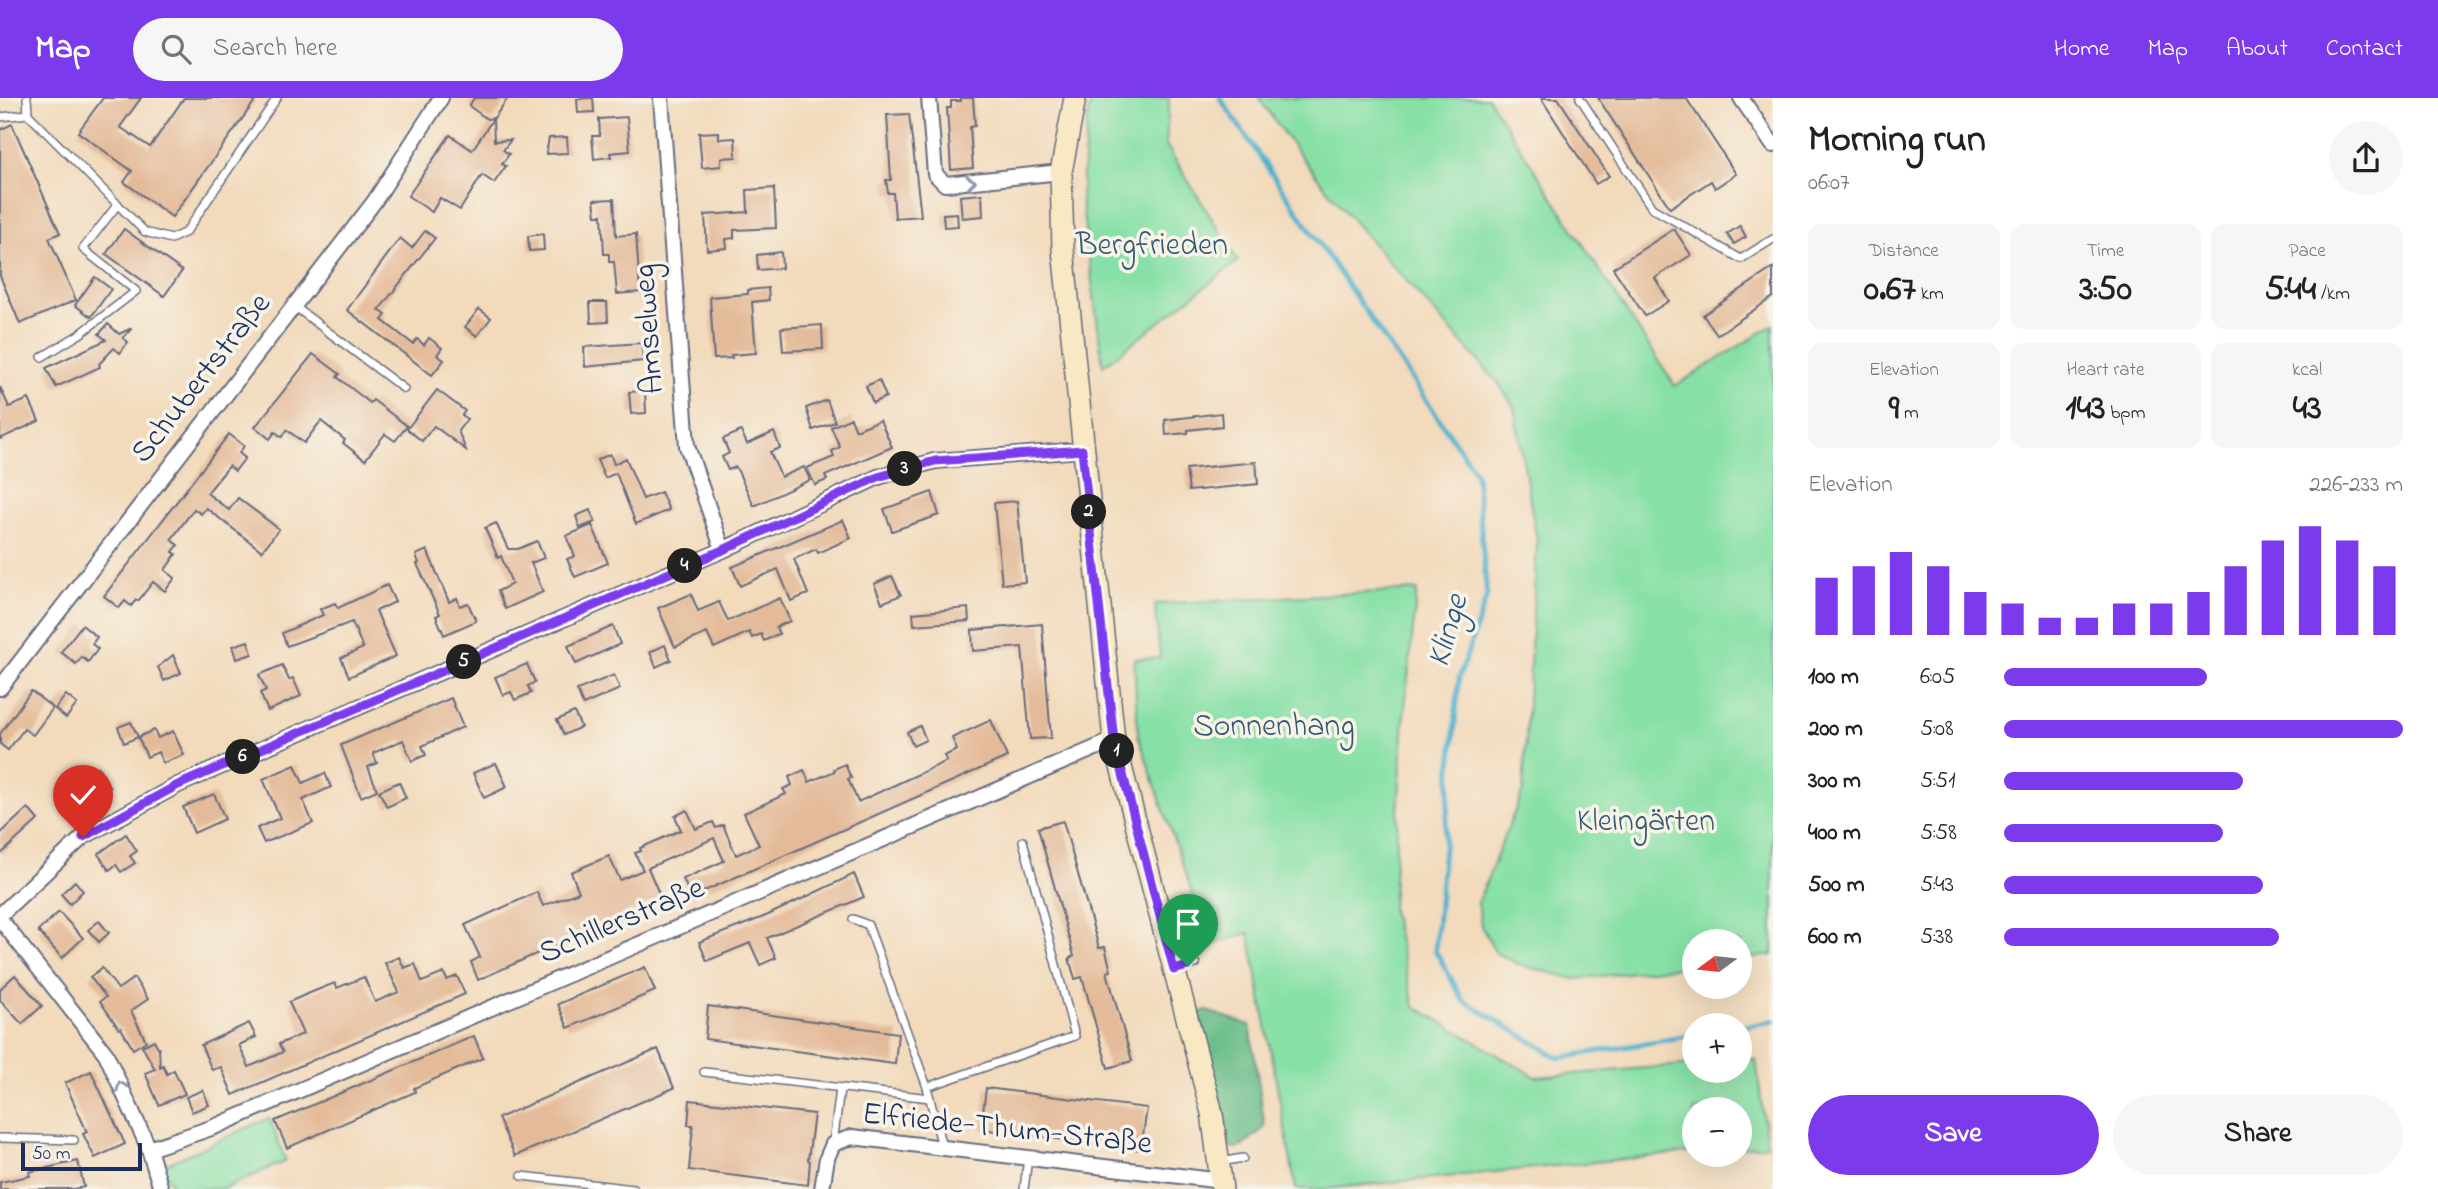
<!DOCTYPE html>
<meta charset="utf-8">
<style>
:root{--surface:#fff;--page:#f6f6f6;--text:#222;--muted:#767676;--accent:#7c3aed}
body{margin:0;font-family:"Indie Flower",sans-serif;background:var(--page);color:var(--text);height:100vh;display:flex;flex-direction:column;font-size:26px;white-space:nowrap}
*{box-sizing:border-box;margin:0}
p{font-size:23px;color:var(--muted)}
.icon{flex:none;width:38px;height:38px;fill:none;stroke:currentColor;stroke-width:2;stroke-linecap:round;stroke-linejoin:round}
.map{position:relative;flex:1;overflow:hidden}
.side{display:flex;flex-direction:column;background:var(--surface);width:665px}
.side>*{flex:none}
.needle{width:46px;rotate:255deg}
.buttons{position:absolute;left:1682px;top:831px;display:grid;gap:14px}
.buttons a{display:grid;place-items:center;width:70px;height:70px;border-radius:50%;background:var(--surface);box-shadow:0 7px 28px #0002;font-size:35px}
.scale{position:absolute;left:21px;bottom:18px;width:121px;box-sizing:border-box;padding-left:7px;border:4px solid #1b2f5e;border-top:0;font-size:19px;line-height:24px;white-space:nowrap;color:#1b2f5e;-webkit-text-stroke:5px #f7f3e8;paint-order:stroke}
.pin{position:absolute;display:grid;place-items:center;width:60px;height:60px;color:#fff;margin:-72px -30px;border-radius:50% 50% 50% 0;rotate:-45deg;box-shadow:0 0 7px #0007}
.pin .icon{rotate:45deg}
.km{position:absolute;width:35px;height:35px;margin:-18px;border-radius:50%;background:#222;color:#fff;font-size:19px;line-height:35px;text-align:center}
.round{display:grid;place-items:center;flex:none;width:74px;height:74px;border-radius:37px;background:var(--page)}
.headline{display:flex;align-items:center;justify-content:space-between;height:119px;padding:0 35px}
h1{font-size:38px;font-weight:700;line-height:52px}
.metrics{display:grid;grid-template-columns:repeat(3,1fr);gap:10px;height:119px;padding:7px 35px}
.metrics div{display:grid;align-content:center;border-radius:14px;background:var(--page);text-align:center}
.metrics b{font-size:35px;font-weight:700}
.metrics small{font-size:19px;font-weight:400}
.metrics p{font-size:19px}
.chart{height:196px;padding:14px 35px}
.chart p{display:flex;justify-content:space-between}
.chart svg{width:100%;height:126px;margin-top:7px;stroke:var(--accent);stroke-width:6}
.button{display:flex;gap:14px;margin-top:auto;padding:14px 35px}
.button a{flex:1;height:80px;border-radius:42px;background:var(--accent);color:#fff;font-size:28px;font-weight:700;line-height:80px;text-align:center}
.button a+a{background:var(--page);color:var(--text)}
ul{padding:0 35px;list-style:none;font-size:23px}
li{display:grid;grid-template-columns:112px 84px 1fr;align-items:center;height:52px}
li i{height:18px;border-radius:9px;background:var(--accent)}
header{display:flex;align-items:center;gap:42px;box-sizing:border-box;height:98px;padding:0 35px;background:var(--accent);color:#fff}
header strong{font-size:33px}
nav{display:flex;gap:38px;margin-inline-start:auto;font-size:24px}
.search{width:490px;height:63px;background:var(--page);display:flex;align-items:center;gap:18px;box-sizing:border-box;padding:0 24px;border-radius:38px;color:var(--muted);font-size:26px}
main{display:flex;flex:1;min-height:0}
.map>svg:first-child{display:block}
.green{fill:#87e0a6;stroke:#518882;stroke-width:2}
.forest{fill:#6dbe8b;stroke:#447674;stroke-width:2}
.lines{fill:none;stroke-linecap:round;stroke-linejoin:round}
.stream{stroke:#4eb1cd;stroke-width:5}
.building{fill:#e4bb9a}
.lane-casing{stroke:#666b7f;stroke-width:10}
.street-casing{stroke:#666b7f;stroke-width:18}
.secondary-casing{stroke:#666b7f;stroke-width:24}
.lane{stroke:#fff;stroke-width:7}
.street{stroke:#fff;stroke-width:14}
.secondary{stroke:#f8e8c3;stroke-width:21}
.oneway{stroke:#8d97ae}
.route-casing{stroke:#fff;stroke-width:14}
.route{stroke:#7c3aed;stroke-width:9}
.labels{text-anchor:middle;dominant-baseline:central;stroke-width:7;stroke-linejoin:round;paint-order:stroke}
.park-label{font-size:32px;fill:#365b70;stroke:#f7f3e8}
.street-label{font-size:32px;fill:#1b2f5e;stroke:#f7f3e8}
.water-label{font-size:33px;font-style:italic;fill:#2a567f;stroke:#f7f3e8}
</style>
<header>
<strong>Map</strong>
<div class="search"><svg class="icon" aria-label="search" viewBox="0 0 24 24"><circle cx="10" cy="10" r="6"/><path d="M15 15l6 6"/></svg>Search here</div>
<nav><a>Home</a><a>Map</a><a>About</a><a>Contact</a></nav>
</header>
<main>
<div class="map">
<svg width="1773" height="1091" viewBox="0 0 1773 1091">
<rect width="100%" height="100%" fill="#f7f3e8"/>
<filter id="ink" filterUnits="userSpaceOnUse"><feTurbulence type="fractalNoise" baseFrequency=".0143" numOctaves="2"/><feDisplacementMap in="SourceGraphic" scale="14" xChannelSelector="R" yChannelSelector="G"/><feConvolveMatrix kernelMatrix="1 2 1 2 8 2 1 2 1" color-interpolation-filters="sRGB"/></filter>
<filter id="wash" filterUnits="userSpaceOnUse"><feTurbulence type="fractalNoise" baseFrequency=".00686" numOctaves="4" result="noise"/><feDisplacementMap in="SourceGraphic" scale="28" xChannelSelector="R" yChannelSelector="G"/><feGaussianBlur stdDeviation="1.57" result="paint"/><feColorMatrix in="noise" values="0 0 0 0 0 0 0 0 0 0 0 0 0 0 0 0 0 1.4 0 .05"/><feComposite in="paint" operator="in"/></filter>
<g filter="url(#wash)">
<rect width="100%" height="100%" fill="#f2dabb"/>
<g class="green">
<polygon points="1093,0 1169,0 1166,47 1238,163 1103,268 1081,100 1088,14"/>
<path d="M1259 0H1488L1675 288 1773 227V857L1740 861V844H1694V867L1575 881 1520 867 1496 855 1481 828 1478 804 1523 693 1537 443 1514 309 1498 285C1416 192 1328 103 1259 0Z"/>
<polygon points="1417,492 1404,618 1392,812 1414,908 1536,979 1694,966 1694,973 1740,973 1740,962 1756,961 1767,1047 1740,1050 1740,1012 1694,1012 1694,1054 1325,1091 1296,1091 1249,835 1210,847 1138,637 1134,561 1160,560 1155,506"/>
<polygon points="269,1020 286,1063 223,1091 174,1091 162,1068"/>
</g>
<polygon class="forest" points="1207,913 1250,927 1265,1029 1241,1049 1230,1050 1198,914"/>
<g class="lines">
<g class="stream">
<polyline points="1220,0 1476,375 1487,498 1459,580 1435,852 1463,902 1559,960 1694,937"/>
<polyline points="1740,929 1773,923"/>
</g>
</g>
<g id="blocks">
<g class="building">
<polygon points="103,0 141,0 120,29 150,49 184,0 257,0 172,119 124,84 132,73 78,34"/>
<polygon points="474,0 508,0 494,20 487,21 469,8"/>
<polygon points="593,0 594,14 578,15 577,1"/>
<polygon points="960,0 973,0 975,28 970,29 973,70 951,72 947,10 951,10 951,3 961,3"/>
<polygon points="1541,0 1558,0 1609,78 1596,86"/>
<polygon points="1598,0 1686,0 1736,76 1715,90 1711,83 1670,110"/>
<polygon points="909,16 921,118 895,120 893,95 888,95 886,82 891,82 887,17"/>
<polygon points="627,19 630,53 610,55 611,59 594,61 592,38 600,38 599,21"/>
<polygon points="493,21 494,43 511,42 503,52 509,56 502,66 506,68 494,85 482,77 460,112 440,100 432,114 408,98 450,37 472,52"/>
<polygon points="12,26 60,135 49,140 76,202 20,226 0,178 0,32"/>
<polygon points="719,34 719,41 735,40 736,59 721,60 721,68 702,70 699,35"/>
<polygon points="567,39 568,55 546,56 549,40"/>
<polygon points="774,90 776,130 734,132 734,140 726,141 727,150 707,152 705,117 748,114 747,92"/>
<polygon points="982,96 983,118 962,120 960,98"/>
<polygon points="614,101 616,138 636,136 640,194 617,196 614,164 609,164 609,156 604,156 602,117 596,117 594,102"/>
<polygon points="957,115 958,128 944,129 943,116"/>
<polygon points="1740,128 1746,139 1734,146 1727,136"/>
<polygon points="124,131 182,173 164,198 106,156"/>
<polygon points="1674,131 1691,157 1655,180 1669,203 1645,218 1613,170"/>
<polygon points="425,133 435,140 379,212 386,217 382,222 413,246 417,241 424,247 429,240 442,250 437,257 444,262 432,277 347,212 400,140 412,150"/>
<polygon points="543,136 544,152 529,153 528,138"/>
<polygon points="781,154 782,170 758,172 757,157"/>
<polygon points="1773,170 1773,199 1717,237 1703,217"/>
<polygon points="95,179 111,191 91,219 75,207"/>
<polygon points="768,190 769,202 752,204 756,255 731,257 732,260 714,261 710,199 748,196 748,192"/>
<polygon points="590,204 607,204 608,224 591,225"/>
<polygon points="479,211 491,220 477,238 465,229"/>
<polygon points="108,226 119,236 132,230 123,240 128,244 120,255 114,250 99,266 100,269 56,289 46,270 106,242 99,236"/>
<polygon points="822,227 823,251 783,253 781,230"/>
<polygon points="641,245 643,263 585,269 584,249"/>
<polygon points="313,256 340,276 337,279 370,305 373,302 407,328 395,343 385,336 365,362 343,345 345,342 321,323 304,345 287,332 282,339 275,334 270,341 255,329"/>
<polygon points="879,282 886,299 873,305 866,288"/>
<polygon points="0,289 9,309 29,301 39,323 0,341"/>
<polygon points="437,292 465,313 462,317 467,321 458,333 466,352 434,328 422,343 407,331"/>
<polygon points="645,293 646,315 631,316 629,294"/>
<polygon points="827,302 835,324 813,332 806,310"/>
<polygon points="1221,315 1222,328 1188,332 1188,335 1166,337 1165,322"/>
<polygon points="851,320 856,332 880,322 892,349 825,378 827,382 815,387 807,370 834,359 832,353 840,349 831,329"/>
<polygon points="741,333 747,346 774,334 780,350 770,354 781,379 804,369 810,382 754,408 736,369 728,372 722,359 729,355 723,341"/>
<polygon points="229,336 244,348 239,355 245,360 235,373 229,368 207,395 229,412 238,400 279,431 262,453 206,410 201,416 194,411 171,442 178,447 173,454 176,456 165,472 175,480 165,493 153,484 138,503 136,502 131,508 125,503 119,510 104,498"/>
<polygon points="610,356 614,366 626,360 643,401 661,394 669,412 636,426 616,375 605,380 597,362"/>
<polygon points="1256,364 1258,386 1189,393 1186,371"/>
<polygon points="932,394 939,417 892,433 884,411"/>
<polygon points="1017,403 1025,484 1002,486 994,405"/>
<polygon points="590,412 595,424 580,430 576,418"/>
<polygon points="843,422 851,440 818,455 816,451 794,461 808,496 791,503 778,471 740,488 732,469"/>
<polygon points="496,425 508,451 518,451 537,443 544,460 531,465 543,494 505,511 498,493 512,486 501,458 498,460 485,430"/>
<polygon points="592,427 608,465 575,479 567,461 575,458 566,438"/>
<polygon points="427,452 449,504 457,500 460,508 468,505 476,523 444,537 436,518 440,516 417,466 419,465 416,457"/>
<polygon points="892,478 901,497 882,505 874,486"/>
<polygon points="387,487 395,504 376,513 396,558 349,579 341,560 363,550 352,524 287,548 282,535 323,517 320,511 335,505 338,510"/>
<polygon points="691,496 698,513 719,504 728,523 780,500 790,523 776,529 779,536 764,543 761,536 752,540 749,534 714,550 707,535 675,549 658,510"/>
<polygon points="968,510 969,523 914,527 913,515"/>
<polygon points="1042,526 1051,640 1030,641 1022,549 973,553 972,532"/>
<polygon points="82,527 97,539 92,546 98,551 88,564 82,559 76,566 61,554"/>
<polygon points="613,528 620,546 576,566 568,548"/>
<polygon points="248,543 252,556 237,561 233,548"/>
<polygon points="665,547 671,562 656,569 650,554"/>
<polygon points="173,557 181,575 164,583 158,569"/>
<polygon points="527,566 535,584 528,588 531,595 515,602 511,594 503,597 495,579"/>
<polygon points="282,567 289,582 293,580 301,598 268,613 260,595 266,592 259,577"/>
<polygon points="614,577 620,591 583,607 577,592"/>
<polygon points="31,593 53,610 33,637 24,631 8,652 0,646 0,636"/>
<polygon points="66,597 77,606 66,620 55,611"/>
<polygon points="451,600 463,629 422,648 426,657 412,663 403,642 373,655 377,665 368,669 377,692 361,699 341,647"/>
<polygon points="574,614 581,629 564,637 557,622"/>
<polygon points="991,622 1007,659 691,799 683,781 724,763 714,740 648,770 661,800 478,882 471,864 480,859 465,827 537,794 543,808 579,794 571,774 609,758 620,782 643,772 635,755 641,753 640,750 681,732 675,718 687,712 696,731 713,724 716,730 723,727 736,757 759,747 744,715 786,696 783,691 792,687 789,679 804,672 809,684 835,673 834,671 845,666 851,680 848,681 858,704 947,663 944,658 957,652 952,640"/>
<polygon points="131,624 138,639 124,645 118,629"/>
<polygon points="920,628 926,642 913,648 907,634"/>
<polygon points="154,632 158,640 173,633 184,657 163,665 158,654 147,659 138,639"/>
<polygon points="496,665 507,689 484,700 473,675"/>
<polygon points="295,667 303,685 325,675 331,689 303,702 313,725 264,745 257,730 280,720 263,681"/>
<polygon points="98,669 110,690 92,701 80,680"/>
<polygon points="399,684 406,700 387,709 379,693"/>
<polygon points="214,696 225,721 194,735 183,709"/>
<polygon points="28,710 38,722 0,757 0,736"/>
<polygon points="1063,723 1099,850 1105,849 1111,873 1107,874 1132,963 1108,970 1082,879 1075,881 1069,860 1074,858 1038,730"/>
<polygon points="126,736 137,753 130,758 135,765 121,774 116,767 109,772 98,756"/>
<polygon points="854,776 864,799 767,840 776,860 760,867 750,845 707,863 699,844 766,818"/>
<polygon points="75,783 83,793 70,806 61,796"/>
<polygon points="59,814 83,840 62,860 38,833"/>
<polygon points="99,823 109,835 99,844 88,832"/>
<polygon points="399,859 404,870 415,866 422,884 444,875 447,882 457,878 465,896 233,997 221,969 212,972 201,947 249,925 256,939 239,947 249,969 283,954 279,946 303,936 289,904 307,896 335,885 337,890 364,879 375,904 399,894 385,865"/>
<polygon points="645,869 655,893 568,930 558,906"/>
<polygon points="102,870 118,891 134,880 148,901 131,913 146,943 133,951 121,930 119,931 100,903 106,899 90,879"/>
<polygon points="15,877 42,908 22,926 0,902 0,891"/>
<polygon points="708,908 898,935 895,966 705,941"/>
<polygon points="474,938 483,960 414,990 415,994 287,1050 275,1023"/>
<polygon points="154,942 159,951 160,969 163,967 167,976 174,972 185,996 159,1007 145,975 155,971 142,948"/>
<polygon points="658,951 674,990 515,1058 498,1020"/>
<polygon points="91,973 125,1046 95,1060 83,1036 87,1034 65,985"/>
<polygon points="986,990 1147,1010 1141,1052 981,1031"/>
<polygon points="203,992 209,1007 192,1014 186,999"/>
<polygon points="690,1002 814,1016 808,1062 810,1063 808,1087 689,1072 693,1027 688,1027"/>
<polygon points="78,1063 84,1089 74,1091 0,1091 0,1084 30,1078 29,1074"/>
</g>
</g>
</g>
<g filter="url(#ink)">
<use href="#blocks" fill-opacity="0" stroke="#666b7f" stroke-width="2"/>
<g class="lines">
<g class="lane-casing">
<g id="lane">
<polyline points="27,0 28,16 145,134 171,141 186,134 277,0"/>
<polyline points="1580,0 1652,110 1741,161 1773,141"/>
<polyline points="0,19 28,16"/>
<polyline points="294,208 404,291"/>
<polyline points="42,259 80,236 136,193 83,151 118,106"/>
<polyline points="853,821 868,827 927,989 942,1049"/>
<polyline points="1177,871 1196,866"/>
<polyline points="704,974 930,1000"/>
<polyline points="927,989 1075,938 1023,743"/>
<polyline points="0,1040 74,1042"/>
<polyline points="833,1046 840,991"/>
<polyline points="1220,1064 1243,1060"/>
<polyline points="522,1078 634,1091"/>
<polyline points="1024,1091 1028,1060"/>
</g>
</g>
<g class="street-casing">
<g id="street">
<polyline points="661,0 687,348 723,452"/>
<polyline points="929,0 935,76 945,86 1061,74"/>
<polyline points="1741,0 1773,47"/>
<polyline points="0,590 374,104 441,0"/>
<polyline points="0,817 83,739 178,687 723,452 878,379 935,363 1082,352"/>
<polyline points="0,821 106,956 149,1051 161,1091"/>
<polyline points="149,1051 214,1029 1114,642"/>
<polyline points="822,1091 827,1060 833,1046 852,1039 1222,1083"/>
</g>
</g>
<g class="secondary-casing">
<polyline id="secondary" points="1075,0 1061,74 1063,151 1114,642 1212,1015 1222,1091"/>
</g>
<use href="#lane" class="lane"/>
<use href="#street" class="street"/>
<use href="#secondary" class="secondary"/>
</g>
<defs><path id="oneway-chevron" d="M-2-3.5L2.5 0L-2 3.5" fill="none" stroke-width="1.6" stroke-linecap="round" stroke-linejoin="round" transform="scale(1.75)"/></defs>
<g class="oneway">
<use href="#oneway-chevron" transform="translate(971 84) rotate(-6)"/>
<use href="#oneway-chevron" transform="translate(121 988) rotate(-114)"/>
</g>
</g>
<g class="lines" filter="url(#ink)">
<g class="route-casing">
<polyline id="route" points="83,739 178,687 723,452 878,379 935,363 1082,352 1114,642 1174,872 1188,868"/>
</g>
<use href="#route" class="route"/>
</g>
<g class="labels">
<g class="park-label">
<text x="1152" y="148">Bergfrieden</text>
<text x="1274" y="629">Sonnenhang</text>
<text x="1646" y="724">Kleingärten</text>
</g>
<g class="street-label">
<text transform="translate(650 231) rotate(-94)">Amselweg</text>
<text transform="translate(202 281) rotate(-52)">Schubertstraße</text>
<text transform="translate(622 824) rotate(-23)">Schillerstraße</text>
<text transform="translate(1007 1032) rotate(6)">Elfriede-Thum-Straße</text>
</g>
<g class="water-label">
<text transform="translate(1449 533) rotate(-74)">Klinge</text>
</g>
</g>
</svg>
<div class="buttons">
<a><svg class="needle" viewBox="-14 -14 28 28"><path d="M0-13l5 13h-10z" fill="#e53935"/><path d="M0 13l5-13h-10z" fill="#767676"/></svg></a>
<a>+</a>
<a>−</a>
</div>
<div class="scale">50 m</div>
<div class="pin" style="left:1188px;top:868px;background:#1e9e55"><svg class="icon" aria-label="arrive" viewBox="0 0 24 24"><path d="M6 21V4h12l-3 4 3 4H6"/></svg></div>
<div class="pin" style="left:83px;top:739px;background:#d93025"><svg class="icon" aria-label="check" viewBox="0 0 24 24"><path d="M5 12l5 5 9-10"/></svg></div>
<b class="km" style="left:1117px;top:653px">1</b>
<b class="km" style="left:1089px;top:414px">2</b>
<b class="km" style="left:905px;top:371px">3</b>
<b class="km" style="left:685px;top:468px">4</b>
<b class="km" style="left:464px;top:564px">5</b>
<b class="km" style="left:243px;top:659px">6</b>
</div>
<section class="side">
<div class="headline"><div><h1>Morning run</h1><p>06:07</p></div><a class="round"><svg class="icon" aria-label="share" viewBox="0 0 24 24"><path d="M12 15V3M7 8l5-5 5 5M5 13v7h14v-7"/></svg></a></div>
<div class="metrics">
<div><p>Distance</p><b>0.67<small> km</small></b></div>
<div><p>Time</p><b>3:50</b></div>
<div><p>Pace</p><b>5:44<small> /km</small></b></div>
</div>
<div class="metrics">
<div><p>Elevation</p><b>9<small> m</small></b></div>
<div><p>Heart rate</p><b>143<small> bpm</small></b></div>
<div><p>kcal</p><b>43</b></div>
</div>
<div class="chart"><p><span>Elevation</span>226–233 m</p>
<svg viewBox="0 0 160 44" preserveAspectRatio="none"><path d="M5 44V24M15 44V20M25 44V15M35 44V20M45 44V29M55 44V33M65 44V38M75 44V38M85 44V33M95 44V33M105 44V29M115 44V20M125 44V11M135 44V6M145 44V11M155 44V20"/></svg>
</div>
<ul>
<li><b>100 m</b>6:05<i style="width:51%"></i></li>
<li><b>200 m</b>5:08<i style="width:100%"></i></li>
<li><b>300 m</b>5:51<i style="width:60%"></i></li>
<li><b>400 m</b>5:58<i style="width:55%"></i></li>
<li><b>500 m</b>5:43<i style="width:65%"></i></li>
<li><b>600 m</b>5:38<i style="width:69%"></i></li>
</ul>
<div class="button"><a>Save</a><a>Share</a></div>
</section>
</main>
